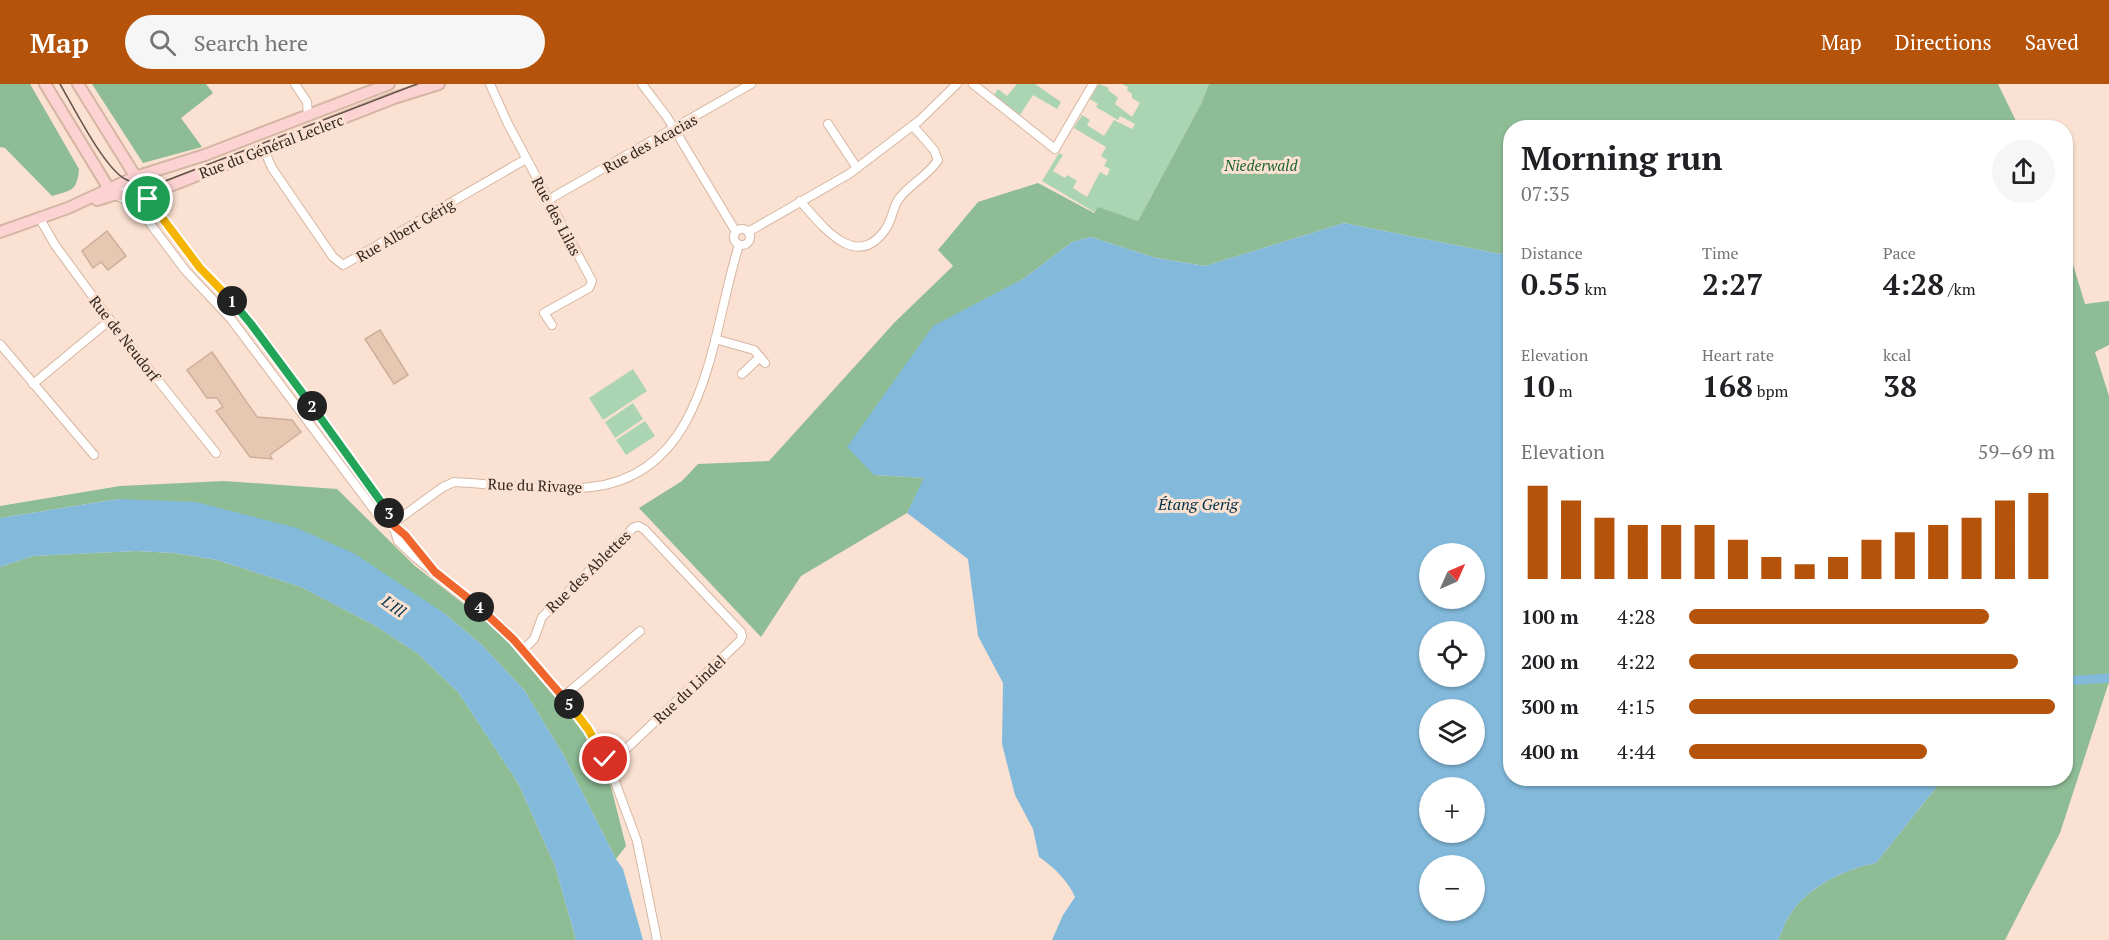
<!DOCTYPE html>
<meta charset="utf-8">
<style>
:root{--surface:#fff;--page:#f6f6f6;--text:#202124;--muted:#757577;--accent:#b45309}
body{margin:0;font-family:"PT Serif",serif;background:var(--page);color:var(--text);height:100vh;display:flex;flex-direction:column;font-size:22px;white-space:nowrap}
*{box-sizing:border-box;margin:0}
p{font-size:20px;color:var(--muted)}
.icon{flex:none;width:33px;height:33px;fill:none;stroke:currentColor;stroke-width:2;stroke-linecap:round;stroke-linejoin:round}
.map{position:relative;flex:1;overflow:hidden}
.panel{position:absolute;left:1503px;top:36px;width:570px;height:666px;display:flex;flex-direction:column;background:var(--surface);border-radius:24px;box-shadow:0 2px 4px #0004}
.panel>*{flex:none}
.needle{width:39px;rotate:45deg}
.tools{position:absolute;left:1419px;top:459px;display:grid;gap:12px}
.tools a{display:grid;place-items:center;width:66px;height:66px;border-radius:50%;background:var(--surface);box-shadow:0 2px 4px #0004;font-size:30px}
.pin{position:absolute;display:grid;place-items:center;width:51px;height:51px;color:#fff;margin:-26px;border:3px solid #fff;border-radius:50%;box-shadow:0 2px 6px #0007}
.km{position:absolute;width:30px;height:30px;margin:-15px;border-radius:50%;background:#222;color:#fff;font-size:16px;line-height:30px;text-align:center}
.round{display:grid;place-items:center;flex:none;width:63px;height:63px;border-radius:32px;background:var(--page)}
.head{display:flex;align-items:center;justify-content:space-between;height:102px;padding:0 18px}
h1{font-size:33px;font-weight:700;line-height:45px}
.stats{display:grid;grid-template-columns:repeat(3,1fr);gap:9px;height:102px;padding:6px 18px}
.stats div{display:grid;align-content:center}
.stats b{font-size:30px;font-weight:700}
.stats small{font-size:16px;font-weight:400}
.stats p{font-size:16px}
.chart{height:168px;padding:12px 18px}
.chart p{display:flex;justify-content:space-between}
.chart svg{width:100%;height:108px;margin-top:6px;stroke:var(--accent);stroke-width:6}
ul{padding:0 18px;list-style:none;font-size:20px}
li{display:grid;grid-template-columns:96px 72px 1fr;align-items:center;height:45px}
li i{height:15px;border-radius:8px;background:var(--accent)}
header{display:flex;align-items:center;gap:36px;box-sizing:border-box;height:84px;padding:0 30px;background:var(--accent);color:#fff}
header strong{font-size:28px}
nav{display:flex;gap:33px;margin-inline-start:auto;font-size:21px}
.search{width:420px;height:54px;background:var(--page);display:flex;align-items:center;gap:15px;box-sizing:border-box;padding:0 21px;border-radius:33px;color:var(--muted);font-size:22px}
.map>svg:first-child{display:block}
.green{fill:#abd5b2}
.forest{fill:#8dbc95}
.water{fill:#83badc;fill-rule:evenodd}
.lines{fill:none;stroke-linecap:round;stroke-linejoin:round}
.canal{stroke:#83badc;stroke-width:9}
.building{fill:#e6c7b2;stroke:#cdaf9b;stroke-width:1.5}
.street-casing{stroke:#d5b6a2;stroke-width:10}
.secondary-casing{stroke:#d5b6a2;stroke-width:14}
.street{stroke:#fff;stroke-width:8}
.secondary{stroke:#fcd2d2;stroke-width:10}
.tram{stroke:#63534a;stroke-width:1.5}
.split-1-casing{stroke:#fff;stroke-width:12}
.split-2-casing{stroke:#fff;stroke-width:12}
.split-3-casing{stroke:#fff;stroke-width:12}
.split-4-casing{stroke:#fff;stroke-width:12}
.split-5-casing{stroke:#fff;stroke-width:12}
.split-6-casing{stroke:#fff;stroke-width:12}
.split-1{stroke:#f5b400;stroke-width:8}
.split-2{stroke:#22a559;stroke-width:8}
.split-3{stroke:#22a559;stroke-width:8}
.split-4{stroke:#f0652b;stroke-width:8}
.split-5{stroke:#f0652b;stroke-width:8}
.split-6{stroke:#f5b400;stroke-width:8}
.labels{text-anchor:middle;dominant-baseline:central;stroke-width:6;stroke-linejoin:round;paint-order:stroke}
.street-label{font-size:15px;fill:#332720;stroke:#fbe1d1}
.park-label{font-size:15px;font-style:italic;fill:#1c6332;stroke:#fbe1d1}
.water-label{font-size:16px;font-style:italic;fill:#013249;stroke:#fbe1d1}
</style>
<header>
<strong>Map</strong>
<div class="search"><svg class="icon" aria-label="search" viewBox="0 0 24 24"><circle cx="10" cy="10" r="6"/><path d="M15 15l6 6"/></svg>Search here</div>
<nav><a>Map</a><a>Directions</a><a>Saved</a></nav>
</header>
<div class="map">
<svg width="2109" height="856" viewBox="0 0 2109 856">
<rect width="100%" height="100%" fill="#fbe1d1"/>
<g class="green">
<polygon points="1017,0 1035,0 1061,18 1057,25 1033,11 1020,31 994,11 998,5 1007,12"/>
<polygon points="1099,0 1109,4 1108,6 1118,14 1115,20 1132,33 1140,19 1132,14 1132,10 1127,6 1128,3 1122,0 1209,0 1201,20 1138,137 1098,124 1094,128 1042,97 1059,69 1063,71 1053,87 1065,94 1067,91 1077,97 1073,104 1087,113 1100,88 1107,92 1110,85 1104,82 1107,76 1101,72 1106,63 1074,44 1082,31 1090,36 1087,41 1104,52 1114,36 1132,45 1135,40 1120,32 1118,36 1096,23 1098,20 1090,15"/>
<polygon points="633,285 647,307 603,336 589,314"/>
<polygon points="633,319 643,335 615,354 605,338"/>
<polygon points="645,337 655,352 626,371 616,356"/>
</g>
<g class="forest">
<path d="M0 0H30L79 85C77 107 72 106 52 112L5 64 0 63Z"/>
<polygon points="92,0 206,0 213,9 181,34 202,63 143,79"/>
<polygon points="1209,0 1998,0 2019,43 1510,44 1510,166 1500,170 1344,139 1205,182 1156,174 1091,153 1072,158 1023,195 933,243 874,391 925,394 907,429 801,492 761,553 639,424 682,397 698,380 769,377 895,238 953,182 938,166 978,118 1038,99 1094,129 1098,123 1138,137 1201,20"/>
<path d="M2066 157 2085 220 2109 217V261L2095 268 2109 312V598L2060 749 2005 856H1778C1782 848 1785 838 1790 831 1807 803 1845 785 1876 779L1943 695 2066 694Z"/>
<polygon points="224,397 337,405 415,482 500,548 549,604 588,654 610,699 626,762 616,775 563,670 524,606 482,561 444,529 118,415 0,434 0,422 120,402"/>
<polygon points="136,467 174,469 217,476 301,503 374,541 417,569 458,608 518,699 555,782 576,856 0,856 0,483 33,472"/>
</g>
<g class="water">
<path d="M1344 139 1500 170 1510 166V694L1943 695 1876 779C1845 785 1807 803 1790 831 1785 838 1782 848 1778 856H1052L1063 831 1075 813C1068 797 1054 783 1039 773L1033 745 1015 711 1002 660 1003 599 978 552 968 475 907 429 924 394 874 391 847 363 933 242 1023 195 1072 158 1091 153 1156 174 1205 182ZM1430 470H1474V514H1430ZM1430 548H1474V592H1430ZM1430 626H1474V670H1430ZM1430 704H1474V748H1430ZM1430 782H1474V826H1430Z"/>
<polygon points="118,415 196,418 297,444 355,470 444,529 482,561 524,606 563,670 616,775 623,785 643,856 576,856 555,782 518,699 458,608 417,569 374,541 301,503 217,476 174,469 136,467 33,472 0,483 0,434"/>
</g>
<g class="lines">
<polyline class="canal" points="2066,597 2109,594"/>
</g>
<g class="building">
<polygon points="107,147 126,172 108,186 101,178 93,184 82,167"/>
<polygon points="380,246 408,291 394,300 365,255"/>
<polygon points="212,268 257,333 292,336 301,348 270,371 272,375 250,373 216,327 223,323 217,314 207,314 187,286"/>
</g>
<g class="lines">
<g class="street-casing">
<g id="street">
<polyline points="295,0 307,18 308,32"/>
<polyline points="490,0 508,40 592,197 589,204 544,229 552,241"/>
<polyline points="642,0 667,33 736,148"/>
<polyline points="973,0 1055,65 1093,0"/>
<polyline points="828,40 857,84"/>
<polyline points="264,66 272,84 333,173 343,181 526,75"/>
<polyline points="118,101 132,104 143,110"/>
<polyline points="147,111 154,124 210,195 241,227 321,334 389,429 398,457 416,474 504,545 588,645 614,695 637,757 657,856"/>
<polyline points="120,113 137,122 185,186 231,235 381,435 401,446 428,480"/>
<polyline points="548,116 751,0"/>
<path d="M800 117C821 140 855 188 885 146 892 137 892 126 898 116 908 101 928 92 938 76L934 66 913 42"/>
<polyline points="160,130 159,115 165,105"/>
<polyline points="40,135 55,161 110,236 216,369"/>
<circle cx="742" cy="153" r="8"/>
<polyline points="748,148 849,90 920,36 957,0"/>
<polyline points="715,255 754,266 765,279"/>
<polyline points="0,260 94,371"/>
<polyline points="742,290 760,273"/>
<polyline points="33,300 110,236"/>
<path d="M392 440 443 403 454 398C498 400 548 408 591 403 709 390 711 248 739 161"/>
<polyline points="523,566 534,555 542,533 633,444 638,442 644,445 741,548 742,552 740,557 626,665 615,674 605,675"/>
<polyline points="563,613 640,547"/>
</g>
</g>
<g class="secondary-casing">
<g id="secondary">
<polyline points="45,0 111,108"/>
<polyline points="78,0 147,111"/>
<polyline points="97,116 113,111 147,111 394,14 439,0"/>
<polyline points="0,148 68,124 135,93 205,71 389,0"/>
</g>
</g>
<use href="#street" class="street"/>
<use href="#secondary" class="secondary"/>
<path class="tram" d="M60 0C73 22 104 84 125 95 138 102 152 102 165 97L417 0"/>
</g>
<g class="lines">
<g class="split-1-casing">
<polyline id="split-1" points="148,115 200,184 232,217"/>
</g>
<g class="split-2-casing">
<polyline id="split-2" points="232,217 251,240 312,322"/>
</g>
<g class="split-3-casing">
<polyline id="split-3" points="312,322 389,429"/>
</g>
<g class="split-4-casing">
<polyline id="split-4" points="389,429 392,440 405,451 435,488 479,523"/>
</g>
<g class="split-5-casing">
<polyline id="split-5" points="479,523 514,556 569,620"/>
</g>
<g class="split-6-casing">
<polyline id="split-6" points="569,620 588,645 605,675"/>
</g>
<use href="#split-1" class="split-1"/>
<use href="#split-2" class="split-2"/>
<use href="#split-3" class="split-3"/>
<use href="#split-4" class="split-4"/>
<use href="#split-5" class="split-5"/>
<use href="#split-6" class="split-6"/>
</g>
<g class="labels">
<g class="street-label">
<text transform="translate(650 59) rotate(-29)">Rue des Acacias</text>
<text transform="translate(271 62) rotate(-21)">Rue du Général Leclerc</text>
<text transform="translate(557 132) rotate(62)">Rue des Lilas</text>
<text transform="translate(405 146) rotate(-30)">Rue Albert Gérig</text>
<text transform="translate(125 254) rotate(52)">Rue de Neudorf</text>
<text transform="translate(535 401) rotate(2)">Rue du Rivage</text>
<text transform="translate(588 487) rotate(-44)">Rue des Ablettes</text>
<text transform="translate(689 605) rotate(-43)">Rue du Lindel</text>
</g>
<g class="park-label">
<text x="1261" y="81">Niederwald</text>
</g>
<g class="water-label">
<text x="1198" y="420">Étang Gerig</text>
<text transform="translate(394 522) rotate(35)">L'Ill</text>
</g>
</g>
</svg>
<div class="tools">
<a><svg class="needle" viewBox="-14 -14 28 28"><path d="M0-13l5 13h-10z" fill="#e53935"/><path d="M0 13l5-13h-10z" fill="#757577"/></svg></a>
<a><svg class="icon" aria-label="locate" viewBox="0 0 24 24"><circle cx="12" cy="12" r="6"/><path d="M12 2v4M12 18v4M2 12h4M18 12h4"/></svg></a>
<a><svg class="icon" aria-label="layers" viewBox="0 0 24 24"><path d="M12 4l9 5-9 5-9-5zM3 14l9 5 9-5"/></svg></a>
<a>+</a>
<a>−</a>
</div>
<div class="pin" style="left:148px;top:115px;background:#1e9e55"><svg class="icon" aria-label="arrive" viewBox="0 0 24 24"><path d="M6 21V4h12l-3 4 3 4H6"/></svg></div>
<div class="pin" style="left:605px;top:675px;background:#d93025"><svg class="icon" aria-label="check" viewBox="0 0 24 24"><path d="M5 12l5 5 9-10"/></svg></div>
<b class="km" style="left:232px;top:217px">1</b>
<b class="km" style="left:312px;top:322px">2</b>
<b class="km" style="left:389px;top:429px">3</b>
<b class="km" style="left:479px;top:523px">4</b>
<b class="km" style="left:569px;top:620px">5</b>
<section class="panel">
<div class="head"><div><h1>Morning run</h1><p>07:35</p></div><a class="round"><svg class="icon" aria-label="share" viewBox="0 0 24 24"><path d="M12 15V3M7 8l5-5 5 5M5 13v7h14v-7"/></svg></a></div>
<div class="stats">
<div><p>Distance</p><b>0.55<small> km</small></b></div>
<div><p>Time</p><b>2:27</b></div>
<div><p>Pace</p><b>4:28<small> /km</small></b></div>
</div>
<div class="stats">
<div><p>Elevation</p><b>10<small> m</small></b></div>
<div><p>Heart rate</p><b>168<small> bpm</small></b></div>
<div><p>kcal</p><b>38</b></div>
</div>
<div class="chart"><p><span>Elevation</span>59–69 m</p>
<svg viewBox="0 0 160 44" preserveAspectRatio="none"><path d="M5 44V6M15 44V12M25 44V19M35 44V22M45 44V22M55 44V22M65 44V28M75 44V35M85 44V38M95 44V35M105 44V28M115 44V25M125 44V22M135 44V19M145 44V12M155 44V9"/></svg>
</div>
<ul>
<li><b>100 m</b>4:28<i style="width:82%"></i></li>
<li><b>200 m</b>4:22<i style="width:90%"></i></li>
<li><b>300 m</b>4:15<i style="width:100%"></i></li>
<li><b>400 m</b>4:44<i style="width:65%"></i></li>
</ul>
</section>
</div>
